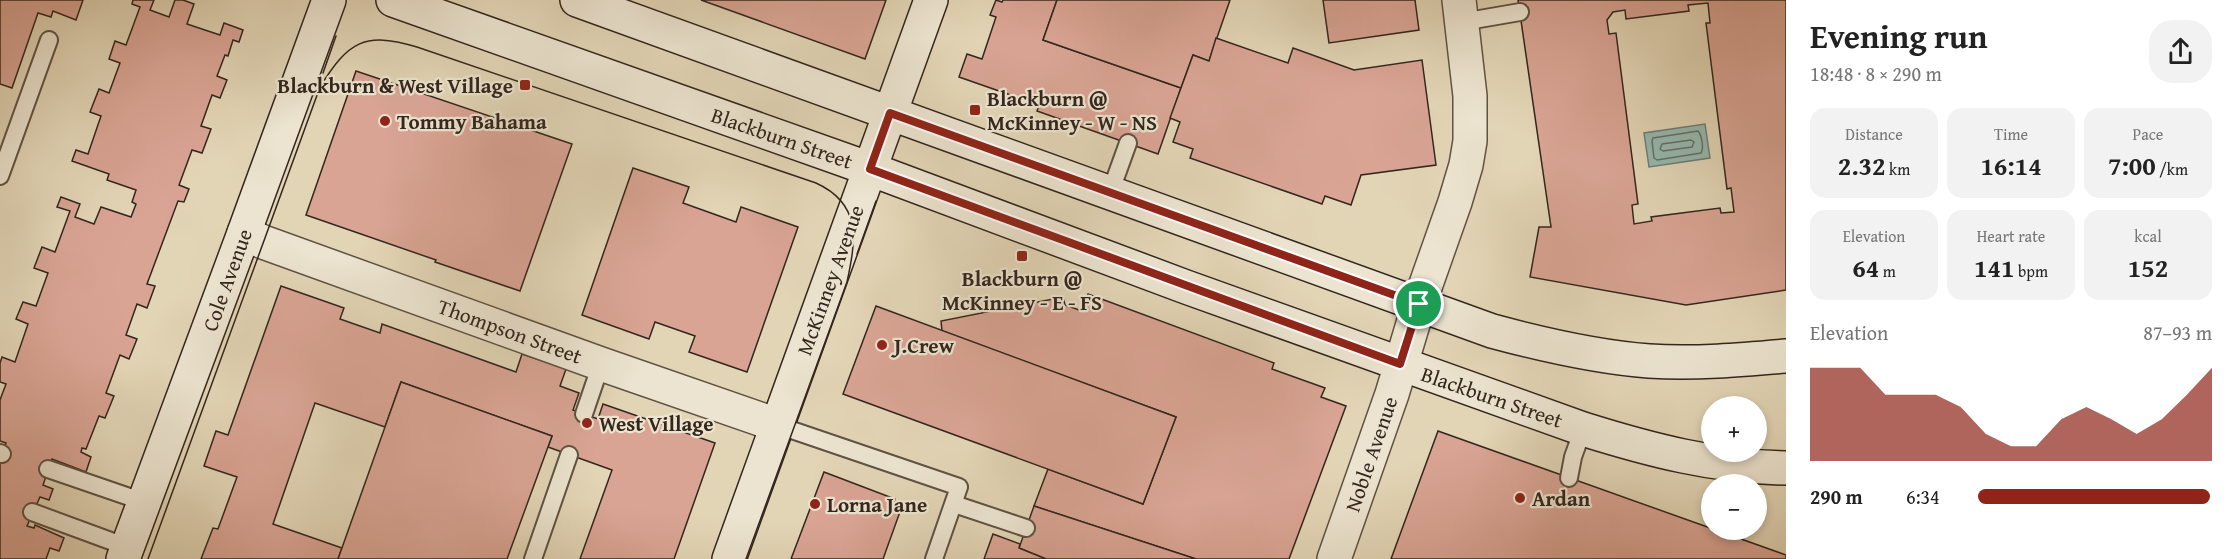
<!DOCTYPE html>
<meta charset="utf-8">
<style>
:root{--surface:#fff;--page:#f2f2f2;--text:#222;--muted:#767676;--accent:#8f2418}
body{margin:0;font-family:"Gentium Book Plus",serif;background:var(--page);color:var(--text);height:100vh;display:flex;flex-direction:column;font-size:22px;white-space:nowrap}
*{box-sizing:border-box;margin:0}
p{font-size:20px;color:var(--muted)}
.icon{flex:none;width:33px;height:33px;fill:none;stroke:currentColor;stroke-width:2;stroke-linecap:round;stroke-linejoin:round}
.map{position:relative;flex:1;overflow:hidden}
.side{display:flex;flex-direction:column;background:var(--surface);width:450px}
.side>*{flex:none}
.tools{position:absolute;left:1701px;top:396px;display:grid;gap:12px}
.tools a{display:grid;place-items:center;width:66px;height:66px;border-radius:50%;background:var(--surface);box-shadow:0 3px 9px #0003;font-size:30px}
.pin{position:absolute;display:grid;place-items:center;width:51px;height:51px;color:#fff;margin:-26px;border:3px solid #fff;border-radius:50%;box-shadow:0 2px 6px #0007}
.round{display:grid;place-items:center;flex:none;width:63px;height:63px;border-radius:24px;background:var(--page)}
.headline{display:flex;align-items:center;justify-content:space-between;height:102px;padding:0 24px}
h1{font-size:33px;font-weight:700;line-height:45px}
.stats{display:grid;grid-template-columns:repeat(3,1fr);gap:9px;height:102px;padding:6px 24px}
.stats div{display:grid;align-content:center;border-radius:15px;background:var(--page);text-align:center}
.stats b{font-size:26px;font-weight:700}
.stats small{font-size:16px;font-weight:400}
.stats p{font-size:16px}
.chart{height:168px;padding:12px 24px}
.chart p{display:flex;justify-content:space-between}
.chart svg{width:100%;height:108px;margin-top:6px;fill:var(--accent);opacity:.7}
ul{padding:0 24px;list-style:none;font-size:20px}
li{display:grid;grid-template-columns:96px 72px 1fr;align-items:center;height:45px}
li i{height:15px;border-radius:8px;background:var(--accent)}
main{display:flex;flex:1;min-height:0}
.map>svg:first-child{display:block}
.water{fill:#95b8af;stroke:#6e7e75;stroke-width:1.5}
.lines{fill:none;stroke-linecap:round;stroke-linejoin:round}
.shore{stroke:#646f66;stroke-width:1.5}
.building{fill:#d9a494;stroke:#33261d;stroke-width:1.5;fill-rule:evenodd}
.lane-casing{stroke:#5f5243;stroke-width:20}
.street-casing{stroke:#5f5243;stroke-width:36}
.secondary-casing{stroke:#33261d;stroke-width:36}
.lane{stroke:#ece4d0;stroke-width:16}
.street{stroke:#ece4d0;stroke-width:33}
.secondary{stroke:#ece4d0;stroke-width:33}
.tram{stroke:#33261d;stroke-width:1.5}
.route-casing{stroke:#fff;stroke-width:12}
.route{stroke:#8f2418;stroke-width:8}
.poi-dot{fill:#8f2418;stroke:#ece4d0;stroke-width:2}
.labels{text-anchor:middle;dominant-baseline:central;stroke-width:4.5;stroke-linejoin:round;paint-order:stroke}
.poi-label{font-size:21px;font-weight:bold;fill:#33261d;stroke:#ece4d0;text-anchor:start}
.street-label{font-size:21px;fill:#33261d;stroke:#ece4d0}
</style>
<main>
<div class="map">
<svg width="1786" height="559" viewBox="0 0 1786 559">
<rect width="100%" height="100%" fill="#e2d5b6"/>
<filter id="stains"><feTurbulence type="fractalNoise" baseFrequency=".00333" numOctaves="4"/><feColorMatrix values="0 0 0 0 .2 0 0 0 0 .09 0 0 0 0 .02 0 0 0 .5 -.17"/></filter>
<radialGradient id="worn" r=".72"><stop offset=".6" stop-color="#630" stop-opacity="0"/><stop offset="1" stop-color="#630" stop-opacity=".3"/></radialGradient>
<polygon class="water" points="1705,124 1710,158 1649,167 1644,133"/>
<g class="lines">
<g class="shore">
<path d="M1698 131C1702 136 1704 148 1701 153L1657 160 1654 158 1652 141 1653 138Z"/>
<polygon points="1691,140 1694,142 1692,147 1663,151 1660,149 1662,144"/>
</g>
</g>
<g class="building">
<polygon points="0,0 83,0 76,20 53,11 51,17 38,13 12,88 0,84"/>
<polygon points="133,0 154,0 150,10 169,17 175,0 183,0 194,4 187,24 220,35 224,23 243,30 239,42 233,40 228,56 225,55 217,76 227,80 220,98 212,95 201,126 211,129 202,153 192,150 179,185 189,189 184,202 178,201 147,284 155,286 147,308 137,304 126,335 137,339 129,359 120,355 106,393 114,396 105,418 99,416 86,449 82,448 81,452 91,457 86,472 52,459 43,485 53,489 49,500 40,497 27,526 34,528 35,525 64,538 59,551 50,548 46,559 0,559 0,460 6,443 0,441 0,400 6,384 0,382 0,363 2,357 15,362 28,324 16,319 23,302 36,306 48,273 34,268 42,247 55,252 70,211 57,207 61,197 80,204 75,217 94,224 101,207 131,217 136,204 132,202 136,190 107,180 109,174 72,161 76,150 88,154 101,116 90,112 99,89 109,93 120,63 109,59 115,41 126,45 140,7 132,4"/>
<polygon points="701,0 886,0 865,59"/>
<polygon points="996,0 1002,2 1003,0 1057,0 1043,40 1181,88 1158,154 1037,111 1039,105 959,77 967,54 982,59 996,17 990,15"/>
<polygon points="1057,0 1230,0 1209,61 1193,55 1181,88 1043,40"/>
<polygon points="1323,0 1415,0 1419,30 1329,43"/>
<path d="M1518 0H1786V290L1686 305 1530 277 1539 227H1551ZM1708 3 1710 23H1706L1727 189 1731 188 1734 212 1721 213 1720 208 1651 217 1652 221 1634 224 1632 205 1638 204 1616 33 1609 34 1607 20 1613 12 1625 10 1626 19 1689 11 1688 5Z"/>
<polygon points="1216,38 1288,63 1293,48 1354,70 1422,60 1436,165 1361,175 1351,205 1325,196 1322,204 1190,158 1193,149 1173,142 1180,122 1170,118 1193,55 1209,61"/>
<polygon points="356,71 572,144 520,291 435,262 436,260 306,215"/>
<polygon points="633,168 689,187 683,203 736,222 741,207 798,227 747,372 689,352 695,336 655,322 649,339 582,315"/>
<polygon points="281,286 344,308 340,319 380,333 382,324 516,372 522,354 566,369 560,386 579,393 573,410 598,419 603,404 715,443 674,559 580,559 612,470 548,447 552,436 401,382 385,427 315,403 273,524 342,548 338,559 201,559 213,528 218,529 237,477 204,466 216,431 228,435"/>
<polygon points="1088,294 1274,363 1272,369 1325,388 1321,397 1346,406 1289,559 1196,559 1034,506 1048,469 1143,504 1176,417 942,331 941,321 1063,297 1065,305 1082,311"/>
<polygon points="876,306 1176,417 1143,504 843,394"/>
<polygon points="401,382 552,436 507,559 338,559"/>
<polygon points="1438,431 1786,555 1786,559 1391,559"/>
<polygon points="824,472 895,499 893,506 901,509 883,559 791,559"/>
<polygon points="1034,506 1196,559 1046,559 1019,548"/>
<polygon points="993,534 1020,544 1019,548 1046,559 984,559"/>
</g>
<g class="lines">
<g class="lane-casing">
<g id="lane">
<polyline points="1462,22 1520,12"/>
<polyline points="0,176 49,40"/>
<polyline points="1110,193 1128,143"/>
<polyline points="584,414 601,364"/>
<polyline points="777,425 959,487 934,559"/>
<polyline points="0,453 2,454"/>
<polyline points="48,469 144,502"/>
<polyline points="1569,478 1573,457 1583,429"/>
<polyline points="954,504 1026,528"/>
<polyline points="32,512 127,547"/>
<polyline points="533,559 569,455"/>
</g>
</g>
<g class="street-casing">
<g id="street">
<polyline points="244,233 263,242 601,364 777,425"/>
<polyline points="1334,559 1392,394 1419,304 1455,202 1466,165 1470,141 1470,96 1459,0"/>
</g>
</g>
<g class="secondary-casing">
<g id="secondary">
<path d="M393 0 870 169 1186 287 1583 429C1650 450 1715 467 1786 468"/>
<path d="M577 0 1492 331C1544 345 1596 357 1649 361 1694 364 1741 360 1786 356"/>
<polyline points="123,559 244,233 329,0"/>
<polyline points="729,559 931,0"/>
</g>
</g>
<use href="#lane" class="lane"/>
<use href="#street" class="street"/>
<use href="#secondary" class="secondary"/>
<g class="tram">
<polyline points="323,73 336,36"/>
<polyline points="857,254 876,201"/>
<path d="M148 559 320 87C348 42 364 31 417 47L816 183C862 204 856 240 847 282L746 559"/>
</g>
</g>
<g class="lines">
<g class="route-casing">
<polygon id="route" points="890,113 1419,304 1400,364 870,169"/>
</g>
<use href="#route" class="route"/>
</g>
<g class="poi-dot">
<rect x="519" y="79" width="12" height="12" rx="3"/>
<rect x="969" y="104" width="12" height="12" rx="3"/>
<circle cx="385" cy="121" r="6"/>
<rect x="1016" y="250" width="12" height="12" rx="3"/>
<circle cx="882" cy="345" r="6"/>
<circle cx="587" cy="423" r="6"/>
<circle cx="1520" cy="498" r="6"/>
<circle cx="815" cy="504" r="6"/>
</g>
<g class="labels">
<g class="poi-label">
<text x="513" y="85" text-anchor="end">Blackburn &amp; West Village</text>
<text x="987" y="98">Blackburn @<tspan x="987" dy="24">McKinney - W - NS</tspan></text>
<text x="397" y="121">Tommy Bahama</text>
<text x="1022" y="278" text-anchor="middle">Blackburn @<tspan x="1022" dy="24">McKinney - E - FS</tspan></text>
<text x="894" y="345">J.Crew</text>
<text x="599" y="423">West Village</text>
<text x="1532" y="498">Ardan</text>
<text x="827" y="504">Lorna Jane</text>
</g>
<g class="street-label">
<text transform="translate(782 138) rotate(19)">Blackburn Street</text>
<text transform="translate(227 280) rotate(-70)">Cole Avenue</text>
<text transform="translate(830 280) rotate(-70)">McKinney Avenue</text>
<text transform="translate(510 331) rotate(20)">Thompson Street</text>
<text transform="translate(1492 397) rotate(19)">Blackburn Street</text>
<text transform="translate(1371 454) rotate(-71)">Noble Avenue</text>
</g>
</g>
<rect width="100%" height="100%" filter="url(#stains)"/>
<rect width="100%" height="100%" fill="url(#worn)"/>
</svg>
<div class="tools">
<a>+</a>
<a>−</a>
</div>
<div class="pin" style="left:1419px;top:304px;background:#1e9e55"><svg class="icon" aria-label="arrive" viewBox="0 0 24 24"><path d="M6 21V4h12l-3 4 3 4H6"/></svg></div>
</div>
<section class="side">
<div class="headline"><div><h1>Evening run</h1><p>18:48 · 8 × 290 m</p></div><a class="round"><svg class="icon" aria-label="share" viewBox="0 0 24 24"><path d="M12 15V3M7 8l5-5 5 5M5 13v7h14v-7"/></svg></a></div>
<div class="stats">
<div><p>Distance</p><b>2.32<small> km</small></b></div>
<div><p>Time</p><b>16:14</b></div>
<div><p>Pace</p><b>7:00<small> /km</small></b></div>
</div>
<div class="stats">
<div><p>Elevation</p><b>64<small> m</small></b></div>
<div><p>Heart rate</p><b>141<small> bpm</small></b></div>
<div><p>kcal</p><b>152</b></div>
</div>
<div class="chart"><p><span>Elevation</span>87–93 m</p>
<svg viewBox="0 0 160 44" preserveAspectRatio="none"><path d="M0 44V6L10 6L20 6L30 17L40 17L50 17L60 22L70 33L80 38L90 38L100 27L110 22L120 27L130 33L140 27L150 17L160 6V44z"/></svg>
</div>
<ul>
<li><b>290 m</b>6:34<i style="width:99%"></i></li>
</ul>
</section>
</main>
